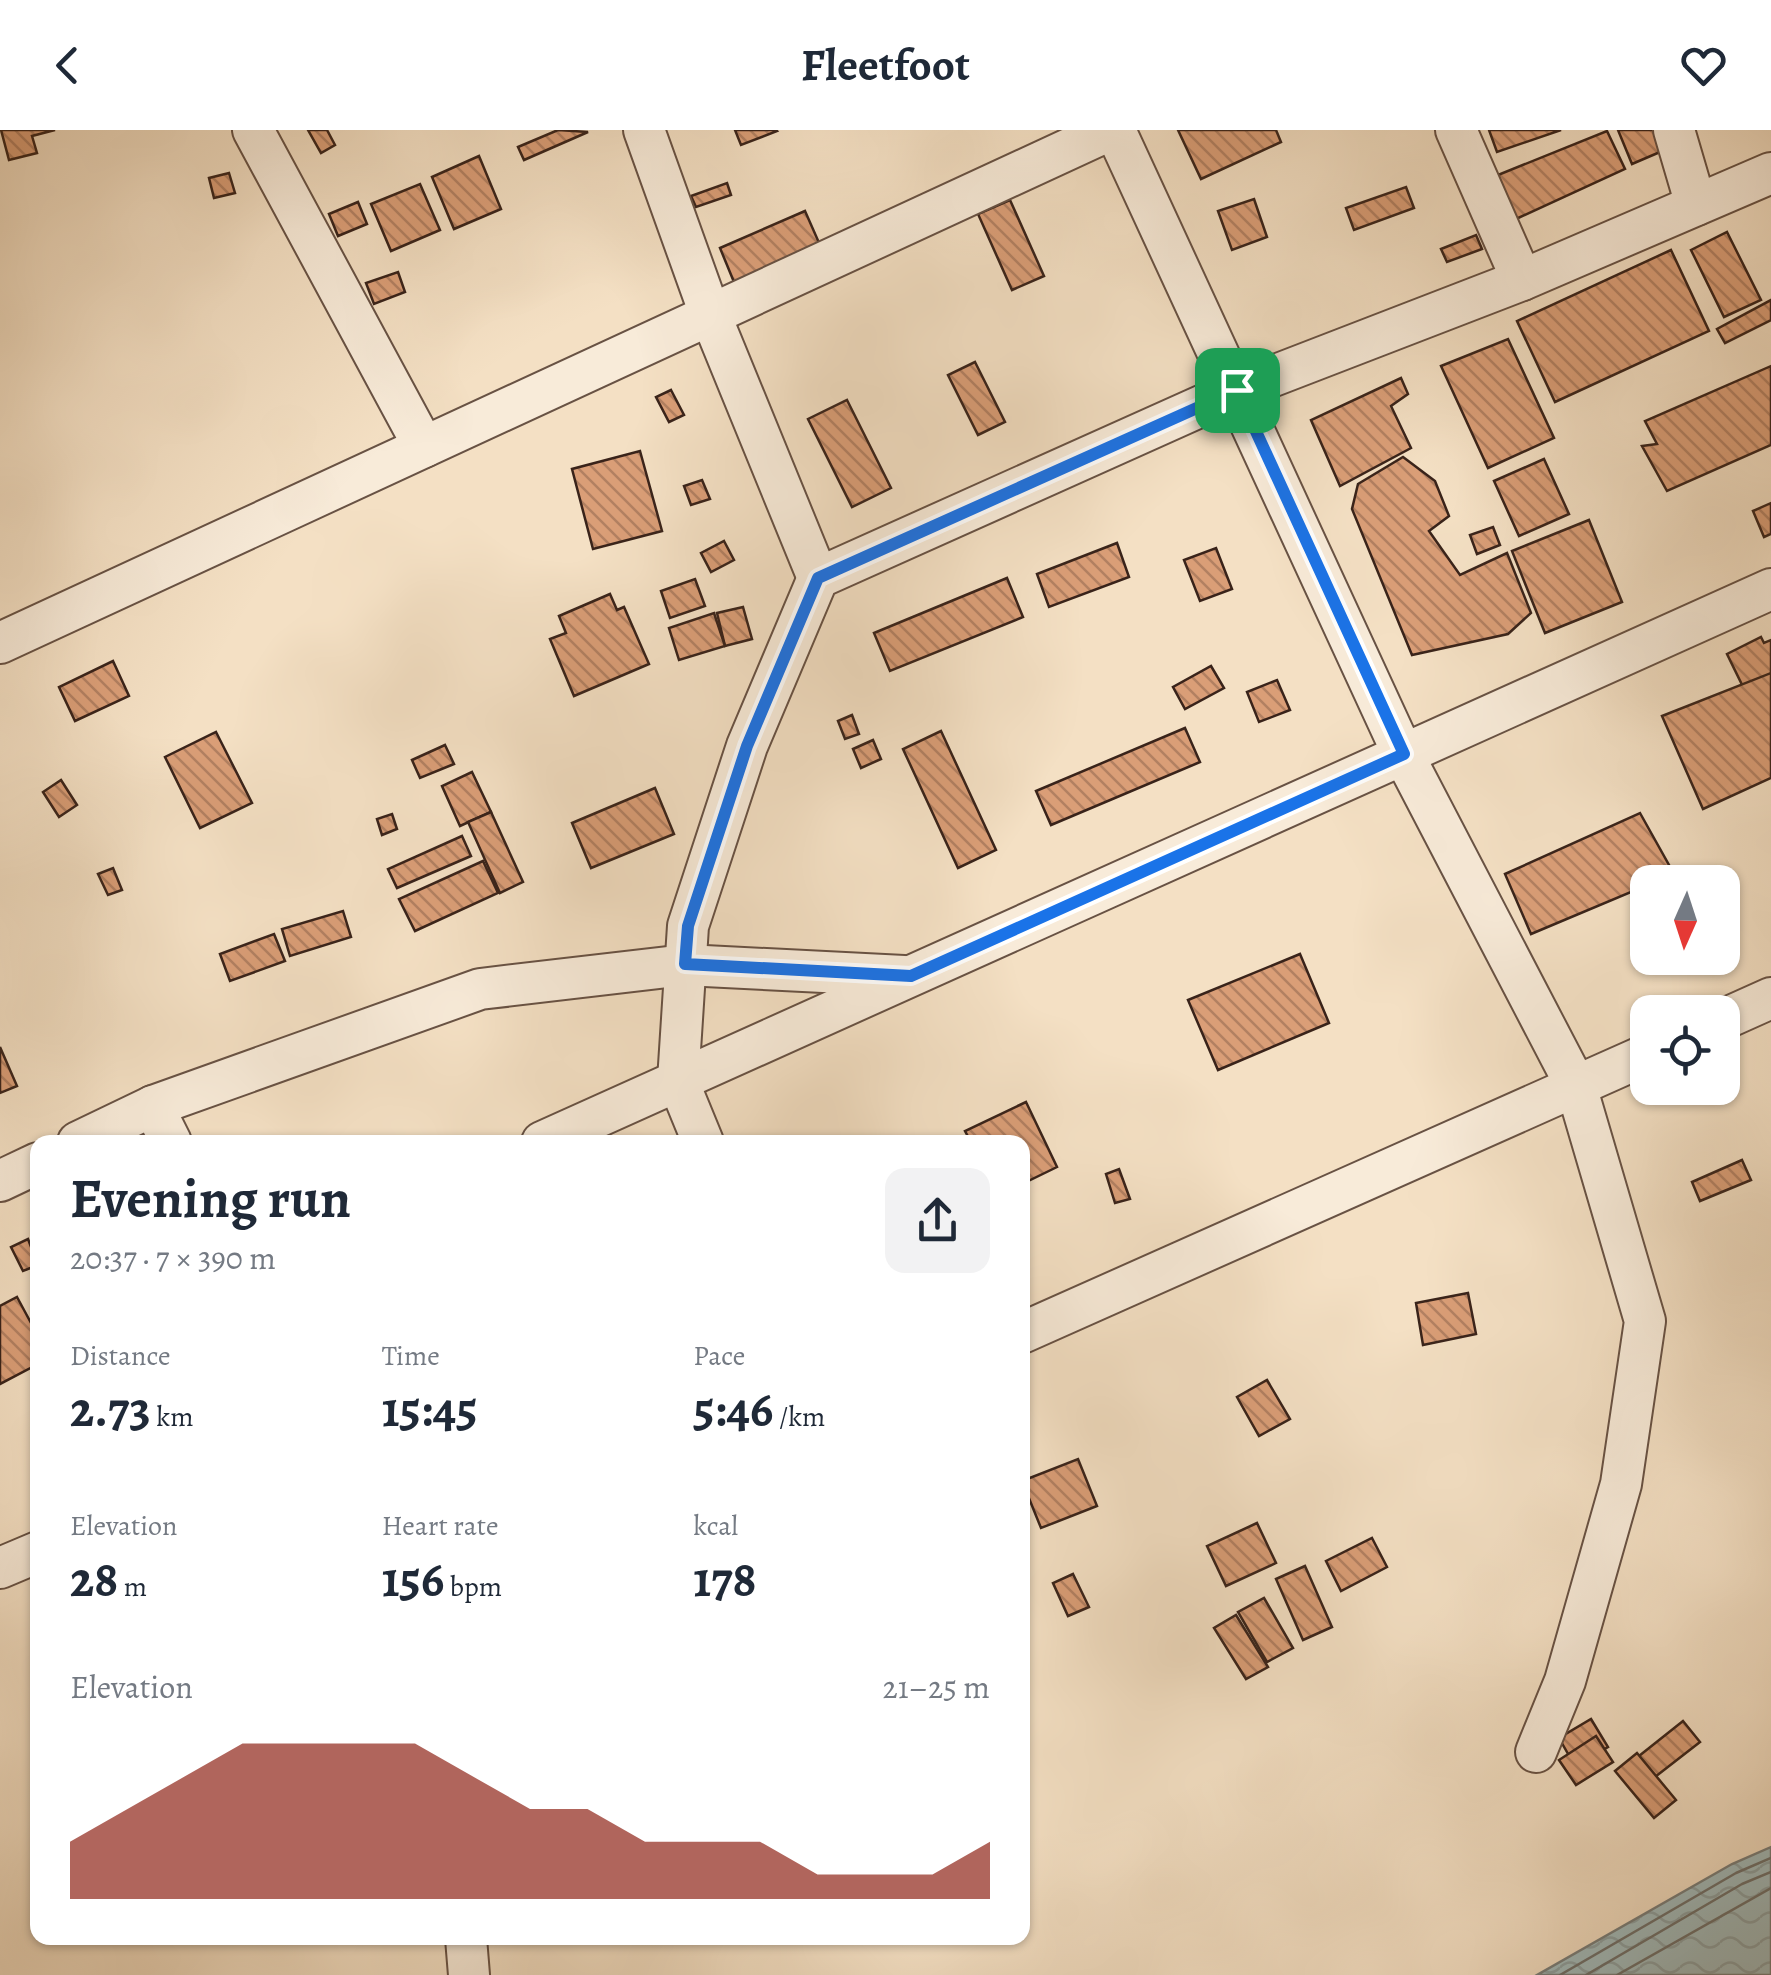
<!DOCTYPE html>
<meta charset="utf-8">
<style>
:root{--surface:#fff;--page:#f2f2f3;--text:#1f2937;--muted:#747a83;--accent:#8f2418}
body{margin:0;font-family:Alegreya,serif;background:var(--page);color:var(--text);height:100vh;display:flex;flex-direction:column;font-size:38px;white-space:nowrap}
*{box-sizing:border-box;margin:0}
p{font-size:32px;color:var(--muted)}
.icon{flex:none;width:55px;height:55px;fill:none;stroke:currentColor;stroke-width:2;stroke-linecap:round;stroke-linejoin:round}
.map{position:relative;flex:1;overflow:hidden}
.details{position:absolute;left:30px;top:1005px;width:1000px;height:810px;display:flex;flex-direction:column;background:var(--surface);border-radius:20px;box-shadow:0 2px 8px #0004}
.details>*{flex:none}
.needle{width:65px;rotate:183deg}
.controls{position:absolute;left:1630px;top:735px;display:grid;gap:20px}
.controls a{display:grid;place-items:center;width:110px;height:110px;border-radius:20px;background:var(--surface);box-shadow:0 2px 8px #0004;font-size:50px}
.pin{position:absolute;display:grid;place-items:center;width:85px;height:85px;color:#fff;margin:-42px;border-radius:20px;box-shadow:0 5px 15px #0006}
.round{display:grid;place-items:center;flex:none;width:105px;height:105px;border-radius:20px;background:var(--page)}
.headline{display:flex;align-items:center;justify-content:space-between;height:170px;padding:0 40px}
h1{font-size:55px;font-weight:600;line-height:75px}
.stats{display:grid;grid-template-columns:repeat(3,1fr);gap:15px;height:170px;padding:10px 40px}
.stats div{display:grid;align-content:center}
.stats b{font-size:50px;font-weight:600}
.stats small{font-size:28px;font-weight:400}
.stats p{font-size:28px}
.chart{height:280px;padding:20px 40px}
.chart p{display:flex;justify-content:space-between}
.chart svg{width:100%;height:180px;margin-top:10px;fill:var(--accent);opacity:.7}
header{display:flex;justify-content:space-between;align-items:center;height:130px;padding:0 40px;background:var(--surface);font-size:45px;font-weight:600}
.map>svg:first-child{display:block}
.water{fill:url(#water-waves);stroke:#777e7c;stroke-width:2.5}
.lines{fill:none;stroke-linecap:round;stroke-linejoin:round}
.shore{stroke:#6c6f6c;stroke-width:2.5}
.building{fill:url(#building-back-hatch);stroke:#39231a;stroke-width:2.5}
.street-casing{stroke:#685244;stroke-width:44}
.street{stroke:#f8ebd9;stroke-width:40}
.route-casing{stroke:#fff;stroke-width:20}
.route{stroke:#1a73e8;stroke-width:12}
</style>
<header><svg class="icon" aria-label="back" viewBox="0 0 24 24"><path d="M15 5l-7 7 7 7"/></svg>Fleetfoot<svg class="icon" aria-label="heart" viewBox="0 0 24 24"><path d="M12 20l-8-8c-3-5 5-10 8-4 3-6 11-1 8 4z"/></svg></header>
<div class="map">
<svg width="1771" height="1845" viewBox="0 0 1771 1845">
<defs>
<pattern id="water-waves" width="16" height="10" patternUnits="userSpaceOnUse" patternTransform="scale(2.5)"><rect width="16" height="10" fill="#a0bbbd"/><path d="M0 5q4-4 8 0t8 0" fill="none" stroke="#8ba0a2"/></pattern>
<pattern id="building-back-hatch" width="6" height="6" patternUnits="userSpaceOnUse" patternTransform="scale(2.5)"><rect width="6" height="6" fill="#da9e77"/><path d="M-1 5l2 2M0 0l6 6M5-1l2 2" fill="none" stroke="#b28061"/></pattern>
</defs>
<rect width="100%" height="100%" fill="#f4e0c4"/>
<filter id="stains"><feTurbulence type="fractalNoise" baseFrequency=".002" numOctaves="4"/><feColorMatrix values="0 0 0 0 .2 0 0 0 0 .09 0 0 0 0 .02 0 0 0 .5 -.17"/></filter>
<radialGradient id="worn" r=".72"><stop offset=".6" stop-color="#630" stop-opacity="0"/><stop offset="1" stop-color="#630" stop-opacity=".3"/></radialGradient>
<polygon class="water" points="1771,1717 1771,1845 1537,1845 1732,1734"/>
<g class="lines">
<g class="shore">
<polyline points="1560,1845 1736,1743 1771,1728"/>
<polyline points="1586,1845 1742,1754 1771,1742"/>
<polyline points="1617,1845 1771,1758"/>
</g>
</g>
<g class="building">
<polygon points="1,0 55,0 32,6 37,23 9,30"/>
<polygon points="308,0 327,0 335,15 321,23"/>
<polygon points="558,0 588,2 524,30 518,17"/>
<polygon points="735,0 776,0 777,1 741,15"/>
<polygon points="1178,0 1276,0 1281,12 1201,49"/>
<polygon points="1489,0 1561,0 1497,22"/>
<polygon points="1618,0 1659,0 1667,19 1632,34"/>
<polygon points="1607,1 1625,39 1516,89 1498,45"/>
<polygon points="479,26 501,79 454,99 432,47"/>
<polygon points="229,43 235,63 214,68 209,48"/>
<polygon points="727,53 731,65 696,77 691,66"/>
<polygon points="420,54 440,100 391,121 371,74"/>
<polygon points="1406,57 1414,78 1354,100 1346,78"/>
<polygon points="1254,69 1267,107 1232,120 1218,81"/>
<polygon points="1010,70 1044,146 1012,160 978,84"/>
<polygon points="358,72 367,94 338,106 329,84"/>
<polygon points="805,81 820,115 734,152 720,118"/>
<polygon points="1727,102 1761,170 1724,187 1691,120"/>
<polygon points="1476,105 1482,119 1447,132 1441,119"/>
<polygon points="1671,120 1709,201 1555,272 1517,191"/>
<polygon points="398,142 405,162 374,174 366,153"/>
<polygon points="1771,170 1771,190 1725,213 1717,199"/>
<polygon points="1508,209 1554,308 1488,338 1441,236"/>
<polygon points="975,232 1005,292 978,305 948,245"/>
<polygon points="1771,236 1771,315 1667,361 1642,316 1657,314 1645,291"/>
<polygon points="1401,248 1408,264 1391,276 1411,318 1340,356 1311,290"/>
<polygon points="671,260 684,285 669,292 656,267"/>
<polygon points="847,270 891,358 852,377 808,289"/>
<polygon points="640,321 662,401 593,419 572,339"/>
<polygon points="1403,327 1435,351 1449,386 1429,401 1460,445 1507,423 1531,483 1508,504 1412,525 1352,379 1358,354"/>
<polygon points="1544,329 1569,384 1519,406 1494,351"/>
<polygon points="702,350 710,369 691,375 684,356"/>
<polygon points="1771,373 1771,404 1764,407 1753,381"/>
<polygon points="1589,390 1622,472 1545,503 1512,421"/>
<polygon points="1493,397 1500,415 1477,424 1470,405"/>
<polygon points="724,411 734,430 711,442 701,423"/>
<polygon points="1117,413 1129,447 1049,477 1037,444"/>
<polygon points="1216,418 1232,459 1200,471 1184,430"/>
<polygon points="1007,448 1023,487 890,541 874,503"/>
<polygon points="695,449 705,476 670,488 661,461"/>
<polygon points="610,464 617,480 624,477 649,534 574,566 550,509 566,503 559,486"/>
<polygon points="743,477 752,509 725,516 717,483"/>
<polygon points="714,483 725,516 679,530 669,498"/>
<polygon points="1761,507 1764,513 1771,510 1771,561 1750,571 1727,524"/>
<polygon points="113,531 129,566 75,591 59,557"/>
<polygon points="1211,536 1224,558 1185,579 1173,557"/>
<polygon points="1771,543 1771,648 1703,679 1662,586"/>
<polygon points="1277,550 1290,580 1259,592 1247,562"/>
<polygon points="852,585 859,604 845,609 838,591"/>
<polygon points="1185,598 1200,632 1051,695 1036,661"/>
<polygon points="941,601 996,720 958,738 903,619"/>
<polygon points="216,602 252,673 200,698 165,627"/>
<polygon points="873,610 881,629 861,638 853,619"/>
<polygon points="445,615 454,634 420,648 412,630"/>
<polygon points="472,642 491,682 460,696 442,656"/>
<polygon points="61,650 77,675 59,687 43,662"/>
<polygon points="655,658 674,704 591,738 572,693"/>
<polygon points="491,682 523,752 500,763 468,692"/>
<polygon points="1640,683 1674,744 1531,804 1505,744"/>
<polygon points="392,684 397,699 382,705 377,689"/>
<polygon points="462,706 471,726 397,758 388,739"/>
<polygon points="483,731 498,763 415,801 399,769"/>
<polygon points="113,738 122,760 108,765 98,744"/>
<polygon points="343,781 351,807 290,826 282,799"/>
<polygon points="274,804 285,831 230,851 220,824"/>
<polygon points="1300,824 1329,893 1218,940 1188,870"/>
<polygon points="0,917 17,956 0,963"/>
<polygon points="1026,972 1057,1037 1022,1054 1022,1012 971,1012 965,1001"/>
<polygon points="1742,1030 1751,1050 1700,1071 1692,1052"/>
<polygon points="1119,1039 1130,1069 1115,1073 1106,1044"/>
<polygon points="28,1109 38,1135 23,1141 11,1117"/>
<polygon points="1468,1163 1476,1204 1423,1215 1416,1173"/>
<polygon points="17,1167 38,1206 38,1234 0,1254 0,1176"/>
<polygon points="1267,1250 1290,1289 1259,1306 1237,1267"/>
<polygon points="1078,1329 1097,1376 1041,1398 1022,1351"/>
<polygon points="1257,1393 1276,1433 1226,1456 1207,1416"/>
<polygon points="1372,1408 1387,1437 1341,1461 1326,1431"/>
<polygon points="1305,1436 1332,1497 1303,1510 1276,1449"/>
<polygon points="1073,1444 1089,1477 1068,1486 1053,1453"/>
<polygon points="1264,1468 1293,1518 1267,1532 1238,1482"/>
<polygon points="1236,1485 1268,1537 1246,1549 1214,1498"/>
<polygon points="1591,1589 1608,1617 1575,1636 1559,1608"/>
<polygon points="1683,1591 1700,1612 1655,1647 1639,1626"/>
<polygon points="1596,1606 1613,1632 1576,1655 1559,1630"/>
<polygon points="1637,1623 1676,1670 1654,1688 1615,1641"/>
</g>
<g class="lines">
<g class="street-casing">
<g id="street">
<polyline points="253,0 424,317"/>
<polyline points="644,0 710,184 818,448"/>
<polyline points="1115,0 1403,624 1576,956 1645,1191 1621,1354 1565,1551 1536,1622"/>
<polyline points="1456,0 1522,150"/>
<polyline points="1674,0 1696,75"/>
<polyline points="0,513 1110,0"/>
<polyline points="1722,890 1771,868"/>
<polyline points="153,976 171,1012"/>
<polyline points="78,1012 153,976 480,859 685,835 904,846"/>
<polyline points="542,1012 1771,459"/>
<polyline points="703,1012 678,951 688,796 747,616 818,448 1237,260 1522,150 1771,43"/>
<polyline points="0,1051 38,1033"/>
<polyline points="1022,1203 1648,924"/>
<polyline points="0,1438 38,1422"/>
<polyline points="466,1808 469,1845"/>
</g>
</g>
<use href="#street" class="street"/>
</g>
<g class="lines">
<g class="route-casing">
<polygon id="route" points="1237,260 1404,624 911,846 685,834 688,796 747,616 818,448"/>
</g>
<use href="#route" class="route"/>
</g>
<rect width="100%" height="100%" filter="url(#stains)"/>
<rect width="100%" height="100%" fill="url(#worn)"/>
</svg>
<div class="controls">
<a><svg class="needle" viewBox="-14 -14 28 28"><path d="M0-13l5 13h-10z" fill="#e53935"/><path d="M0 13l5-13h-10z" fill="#747a83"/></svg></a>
<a><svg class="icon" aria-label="locate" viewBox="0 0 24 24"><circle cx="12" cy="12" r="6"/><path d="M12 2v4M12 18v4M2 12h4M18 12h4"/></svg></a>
</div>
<div class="pin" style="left:1237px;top:260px;background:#1e9e55"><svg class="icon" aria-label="arrive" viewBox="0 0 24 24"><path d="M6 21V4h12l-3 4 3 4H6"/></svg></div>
<section class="details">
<div class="headline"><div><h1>Evening run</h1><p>20:37 · 7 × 390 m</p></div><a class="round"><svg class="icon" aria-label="share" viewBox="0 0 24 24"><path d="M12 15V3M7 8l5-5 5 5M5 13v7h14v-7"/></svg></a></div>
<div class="stats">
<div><p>Distance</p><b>2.73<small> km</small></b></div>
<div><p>Time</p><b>15:45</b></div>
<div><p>Pace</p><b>5:46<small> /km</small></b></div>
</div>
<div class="stats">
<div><p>Elevation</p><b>28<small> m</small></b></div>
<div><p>Heart rate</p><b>156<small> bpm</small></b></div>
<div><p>kcal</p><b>178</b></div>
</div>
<div class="chart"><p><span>Elevation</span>21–25 m</p>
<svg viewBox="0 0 160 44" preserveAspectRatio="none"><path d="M0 44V30L10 22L20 14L30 6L40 6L50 6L60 6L70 14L80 22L90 22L100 30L110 30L120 30L130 38L140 38L150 38L160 30V44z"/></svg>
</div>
</section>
</div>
